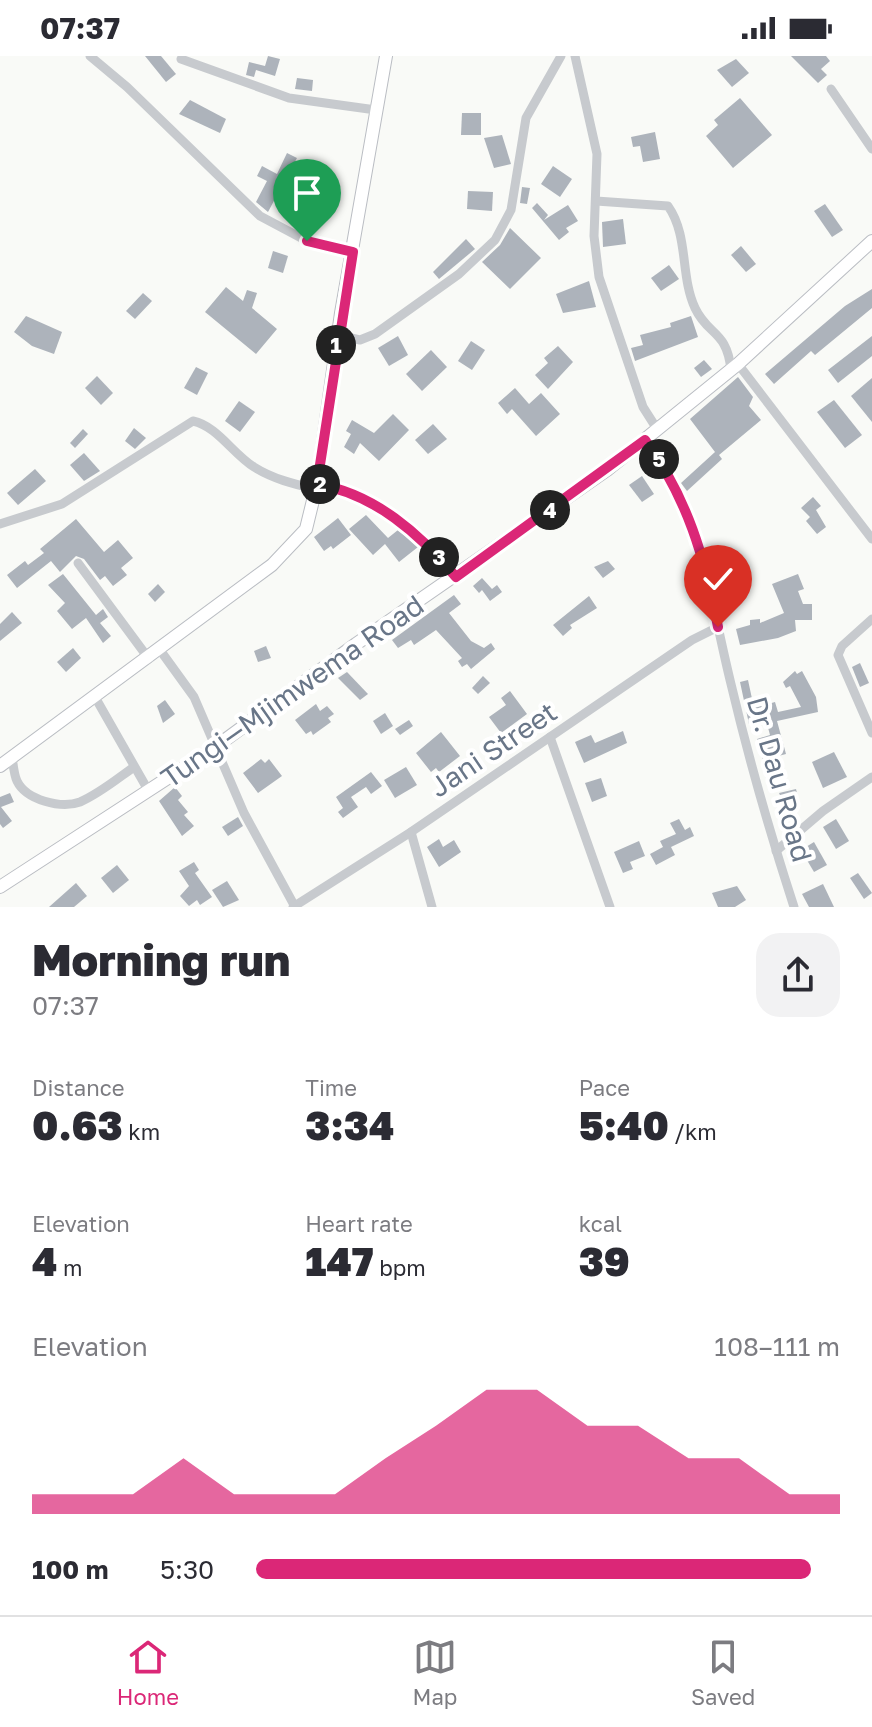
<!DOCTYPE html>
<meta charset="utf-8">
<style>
:root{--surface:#fff;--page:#f2f2f3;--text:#2b2b33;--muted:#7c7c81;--line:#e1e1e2;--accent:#db2777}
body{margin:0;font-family:"Golos Text",sans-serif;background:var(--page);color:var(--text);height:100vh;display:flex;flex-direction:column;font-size:30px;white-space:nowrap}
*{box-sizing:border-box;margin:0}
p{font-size:26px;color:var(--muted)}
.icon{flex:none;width:44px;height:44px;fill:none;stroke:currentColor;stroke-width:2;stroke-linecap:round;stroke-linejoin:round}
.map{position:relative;height:851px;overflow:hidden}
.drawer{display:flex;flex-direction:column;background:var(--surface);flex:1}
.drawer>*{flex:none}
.pin{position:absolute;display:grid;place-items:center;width:68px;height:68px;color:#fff;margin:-82px -34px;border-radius:50% 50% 50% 0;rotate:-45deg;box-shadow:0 0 8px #0007}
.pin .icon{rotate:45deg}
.km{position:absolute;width:40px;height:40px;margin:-20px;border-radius:50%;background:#222;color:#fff;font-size:22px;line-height:40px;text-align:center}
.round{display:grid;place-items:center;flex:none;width:84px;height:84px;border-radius:24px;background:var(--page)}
.headline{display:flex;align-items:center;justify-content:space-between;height:136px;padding:0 32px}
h1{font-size:44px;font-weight:800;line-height:60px}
.stats{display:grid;grid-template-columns:repeat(3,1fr);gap:12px;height:136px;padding:8px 32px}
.stats div{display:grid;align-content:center}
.stats b{font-size:40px;font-weight:800}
.stats small{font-size:22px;font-weight:400}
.stats p{font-size:22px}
.chart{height:224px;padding:16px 32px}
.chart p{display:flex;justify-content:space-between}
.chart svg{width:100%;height:144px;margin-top:8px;fill:var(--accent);opacity:.7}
ul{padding:0 32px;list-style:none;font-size:26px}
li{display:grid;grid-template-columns:128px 96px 1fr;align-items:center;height:60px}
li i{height:20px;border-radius:10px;background:var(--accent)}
.status{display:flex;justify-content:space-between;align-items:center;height:56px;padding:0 40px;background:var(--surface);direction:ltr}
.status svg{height:22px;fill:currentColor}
.tabs{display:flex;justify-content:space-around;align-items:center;height:112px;border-top:2px solid var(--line);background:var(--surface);font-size:22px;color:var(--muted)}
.tabs a{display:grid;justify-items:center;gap:4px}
.tabs .current{color:var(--accent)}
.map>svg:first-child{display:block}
.building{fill:#adb3bb}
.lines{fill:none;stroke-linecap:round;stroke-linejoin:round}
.secondary-casing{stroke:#babdc3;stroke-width:14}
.street{stroke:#c7cace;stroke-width:9}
.secondary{stroke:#fff;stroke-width:12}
.route-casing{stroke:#fff;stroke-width:16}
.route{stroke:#db2777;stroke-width:10}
.labels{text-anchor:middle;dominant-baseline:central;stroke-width:8;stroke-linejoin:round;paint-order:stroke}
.street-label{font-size:28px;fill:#697688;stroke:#fff}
</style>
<div class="status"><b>07:37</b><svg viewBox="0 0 49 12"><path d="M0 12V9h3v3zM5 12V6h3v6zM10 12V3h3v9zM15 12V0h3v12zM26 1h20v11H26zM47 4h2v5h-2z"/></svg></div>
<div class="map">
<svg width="872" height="851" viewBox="0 0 872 851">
<rect width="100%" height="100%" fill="#f9faf7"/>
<g class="building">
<polygon points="145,0 161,0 176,18 166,26"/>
<polygon points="268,0 280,3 275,20 256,14 254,21 246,19 249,6 265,10"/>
<polygon points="791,0 826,0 830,5 821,13 827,19 818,27"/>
<polygon points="736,3 749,17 732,31 717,14"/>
<polygon points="297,22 313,24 312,35 295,33"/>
<polygon points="740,42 772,79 733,112 706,80 718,69 714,64"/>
<polygon points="190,44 226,63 220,77 179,58"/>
<polygon points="462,57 481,57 481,79 461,79"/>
<polygon points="655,76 660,103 643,106 640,90 633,91 631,81"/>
<polygon points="502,79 511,108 494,112 484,82"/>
<polygon points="287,97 297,102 268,156 256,146 267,125 257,120 262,110 277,118"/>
<polygon points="553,110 572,123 560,141 541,128"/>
<polygon points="522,131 530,132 527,148 520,147"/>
<polygon points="468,135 493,136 492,155 467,153"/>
<polygon points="537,147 548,159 544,164 568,149 578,165 566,172 569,176 559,184 532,152"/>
<polygon points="825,148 843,174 832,181 814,155"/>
<polygon points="623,163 626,188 603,191 602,166"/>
<polygon points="510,172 541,202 510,233 482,206 500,189"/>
<polygon points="466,183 475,193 439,223 433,216"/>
<polygon points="741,190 756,208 746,216 731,199"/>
<polygon points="273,195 288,200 283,217 268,212"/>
<polygon points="669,209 679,223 661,235 651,222"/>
<polygon points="589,225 596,251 563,257 556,238"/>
<polygon points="226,231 243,245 247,234 257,237 252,252 277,273 256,298 205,256"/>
<polygon points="872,233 872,252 815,299 811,295 774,328 765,318 845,250"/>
<polygon points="143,237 152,245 135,263 126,255"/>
<polygon points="26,260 62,276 54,298 32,290 14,276"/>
<polygon points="691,260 698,281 635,305 631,292 643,289 640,279 671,271 670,267"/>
<polygon points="398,280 408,299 389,310 378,292"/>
<polygon points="872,280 872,300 838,327 828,314"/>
<polygon points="471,285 485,294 472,314 458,305"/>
<polygon points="558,290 573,306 548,333 535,319 548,307 544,302"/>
<polygon points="431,294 447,311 422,335 406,318"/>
<polygon points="704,304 712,313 701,321 694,312"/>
<polygon points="196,311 208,317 197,339 184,332"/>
<polygon points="97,320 113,337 101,349 85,332"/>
<polygon points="738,321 753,341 749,350 761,364 719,399 722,403 687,435 681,427 715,396 690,363"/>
<polygon points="872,322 872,366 851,340"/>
<polygon points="515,332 529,348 541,337 560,358 536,380 512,353 507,358 498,347"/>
<polygon points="834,344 862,379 845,392 817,356"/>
<polygon points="239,345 255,356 240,376 225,365"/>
<polygon points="393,358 409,374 379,405 360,387 354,398 344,391 351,378 346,375 352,364 374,377"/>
<polygon points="433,368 447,383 428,398 415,384"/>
<polygon points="134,372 146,382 135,393 125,385"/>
<polygon points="83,373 88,378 75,392 70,387"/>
<polygon points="84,397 100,415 84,425 70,409"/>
<polygon points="35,413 46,425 18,449 7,437"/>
<polygon points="642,420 654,438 642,446 629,429"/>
<polygon points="813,441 821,450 816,454 826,471 817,478 806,465 810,461 801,452"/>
<polygon points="366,459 388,482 398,474 418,491 399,506 385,488 373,499 349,473"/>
<polygon points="338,462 351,479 333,493 331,490 324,495 314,481"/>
<polygon points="76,463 104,496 118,484 133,502 121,512 127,519 113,530 105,520 100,524 84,503 76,500 60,516 51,505 17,532 7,519 25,505 28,509 44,497 40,493"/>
<polygon points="608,505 615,513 603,522 594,511"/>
<polygon points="63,518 96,559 103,553 108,561 100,567 111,580 103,587 86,562 72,573 57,555 65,547 48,529"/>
<polygon points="798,518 804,533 798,535 803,548 812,548 812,564 795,564 796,575 778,582 740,589 736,573 750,569 750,564 760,563 760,567 784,557 772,528"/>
<polygon points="482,522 492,533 497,529 502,536 490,545 482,534 479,537 473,530"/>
<polygon points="158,528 165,536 155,546 148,538"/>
<polygon points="454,539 461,548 449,557 471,585 484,592 491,587 495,593 471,613 467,608 462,611 458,605 462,602 436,574 414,589 411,584 398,592 392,584"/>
<polygon points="589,540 597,552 570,569 572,572 563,580 553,569"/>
<polygon points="12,556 22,567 0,585 0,568"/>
<polygon points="266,590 271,602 258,606 254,595"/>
<polygon points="73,592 81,602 66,616 57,606"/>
<polygon points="860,607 869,627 860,631 852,611"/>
<polygon points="795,615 797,618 802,615 816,641 818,656 777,665 786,698 763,704 757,683 770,679 766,664 749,668 740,626 748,624 754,652 775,646 778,656 801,651 790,630 786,632 783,626"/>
<polygon points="347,616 368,638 360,644 338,622"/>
<polygon points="483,620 490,627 478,638 472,632"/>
<polygon points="510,635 527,658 501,677 489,661 506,649 501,642"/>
<polygon points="165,644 175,658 163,667 157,650"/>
<polygon points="316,648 320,655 327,650 334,658 328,662 331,666 313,679 311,675 306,678 295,664"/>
<polygon points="385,657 393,670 381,678 373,665"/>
<polygon points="409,664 413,670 400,679 395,673"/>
<polygon points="623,675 627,687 584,707 575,686 591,679 595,687"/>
<polygon points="441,676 460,700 439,716 436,712 431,716 416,697"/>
<polygon points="834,696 847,721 823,732 812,706"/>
<polygon points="261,703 265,707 269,703 282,720 258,737 243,717"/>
<polygon points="406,711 417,729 395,742 384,724"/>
<polygon points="371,716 382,730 371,738 366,731 351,741 358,751 343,762 338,756 343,752 336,741"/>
<polygon points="601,722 607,740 592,746 585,727"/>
<polygon points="175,731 182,740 178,744 188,756 184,759 194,770 182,780 159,745"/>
<polygon points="796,733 799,745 784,748 779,737"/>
<polygon points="10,737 14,746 1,751 12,765 3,772 0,768 0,741"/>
<polygon points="238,761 243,770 228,780 222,771"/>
<polygon points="679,763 685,774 690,771 694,780 671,791 675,799 656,809 650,798 663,791 660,785 676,778 670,767"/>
<polygon points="836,763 849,785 836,793 823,771"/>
<polygon points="439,783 443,791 454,784 461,796 439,811 427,791"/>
<polygon points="639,785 645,800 630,806 633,813 623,817 614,796"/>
<polygon points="814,786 827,809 814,816 801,794"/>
<polygon points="194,806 199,814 195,817 212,841 200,849 197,844 189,850 180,840 189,830 179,815"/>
<polygon points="117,809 129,824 113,837 101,822"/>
<polygon points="858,817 872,837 864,843 850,822"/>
<polygon points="227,825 239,844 223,851 212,834"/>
<polygon points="76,827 87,840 74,851 49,851"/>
<polygon points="823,828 834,851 809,851 802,838"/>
<polygon points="737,830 746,844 735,851 718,851 712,837"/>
</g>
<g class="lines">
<g class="secondary-casing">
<g id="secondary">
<polyline points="0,710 272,509 306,473 317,428 341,257 386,0"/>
<polyline points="0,831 214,692 356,588 607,414 738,308 872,185"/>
</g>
</g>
<g class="street">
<polyline points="90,0 127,31 260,160 307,185 353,196"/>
<polyline points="575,0 597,98 594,180 599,221 643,351 657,373"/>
<polyline points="181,3 289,42 376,54"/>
<polyline points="831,33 872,93"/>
<path d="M596 145 668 150C689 180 680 220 695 252 708 280 727 274 731 314"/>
<polyline points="338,279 360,284 375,278 459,218 495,184 511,154 526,62 561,0"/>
<polyline points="738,308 872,483"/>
<path d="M645 384C702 459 709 539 731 628 749 704 770 777 794 851"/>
<path d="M317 428C375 438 420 478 456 521"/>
<path d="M0 468 62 448 193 365C217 370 233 398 254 411 273 423 294 428 315 433"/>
<polyline points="78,507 149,603"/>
<polyline points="872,563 842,590 838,599 872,677"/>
<polyline points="160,594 194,641 244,757 294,849"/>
<polyline points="95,641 148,734"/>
<polyline points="550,681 610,851"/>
<path d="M12 700C13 708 14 719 17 725 26 744 61 753 80 746 99 738 117 723 134 711"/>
<polyline points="411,776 432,851"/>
<polyline points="776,795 823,755 872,721"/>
<polyline points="293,851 411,776 692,584 718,571"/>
</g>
<use href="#secondary" class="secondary"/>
</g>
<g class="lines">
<g class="route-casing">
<path id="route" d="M307 185 353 196 317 428C375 438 420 478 456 521L645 384C687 441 705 502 718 571"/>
</g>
<use href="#route" class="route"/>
</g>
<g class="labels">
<g class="street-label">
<text transform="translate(292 635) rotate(-35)">Tungi—Mjimwema Road</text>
<text transform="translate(493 693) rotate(-34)">Jani Street</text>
<text transform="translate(780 723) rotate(74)">Dr. Dau Road</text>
</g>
</g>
</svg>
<div class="pin" style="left:307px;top:185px;background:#1e9e55"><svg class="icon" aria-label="arrive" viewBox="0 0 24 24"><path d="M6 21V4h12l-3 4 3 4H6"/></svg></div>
<div class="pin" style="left:718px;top:571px;background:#d93025"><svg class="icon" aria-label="check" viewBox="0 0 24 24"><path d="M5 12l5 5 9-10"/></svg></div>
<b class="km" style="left:336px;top:289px">1</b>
<b class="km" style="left:320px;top:428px">2</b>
<b class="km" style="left:439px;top:501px">3</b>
<b class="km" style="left:550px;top:454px">4</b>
<b class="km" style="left:659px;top:403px">5</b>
</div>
<section class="drawer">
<div class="headline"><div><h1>Morning run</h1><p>07:37</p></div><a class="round"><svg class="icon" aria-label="share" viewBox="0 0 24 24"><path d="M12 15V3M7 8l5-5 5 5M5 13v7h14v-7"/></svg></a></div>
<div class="stats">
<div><p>Distance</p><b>0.63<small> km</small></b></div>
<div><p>Time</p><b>3:34</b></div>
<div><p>Pace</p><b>5:40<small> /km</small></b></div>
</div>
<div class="stats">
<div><p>Elevation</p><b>4<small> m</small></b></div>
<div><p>Heart rate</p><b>147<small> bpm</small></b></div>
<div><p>kcal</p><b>39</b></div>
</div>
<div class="chart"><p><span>Elevation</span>108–111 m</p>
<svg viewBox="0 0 160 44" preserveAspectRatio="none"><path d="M0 44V38L10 38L20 38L30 27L40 38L50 38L60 38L70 27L80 17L90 6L100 6L110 17L120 17L130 27L140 27L150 38L160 38V44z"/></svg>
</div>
<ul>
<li><b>100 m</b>5:30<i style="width:95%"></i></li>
</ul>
</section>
<nav class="tabs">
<a class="current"><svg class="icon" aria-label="home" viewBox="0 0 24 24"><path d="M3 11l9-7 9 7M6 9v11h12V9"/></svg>Home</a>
<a><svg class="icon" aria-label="map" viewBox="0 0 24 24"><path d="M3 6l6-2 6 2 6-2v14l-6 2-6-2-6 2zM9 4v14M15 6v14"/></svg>Map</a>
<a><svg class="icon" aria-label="saved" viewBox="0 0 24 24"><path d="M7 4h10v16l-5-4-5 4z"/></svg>Saved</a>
</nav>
